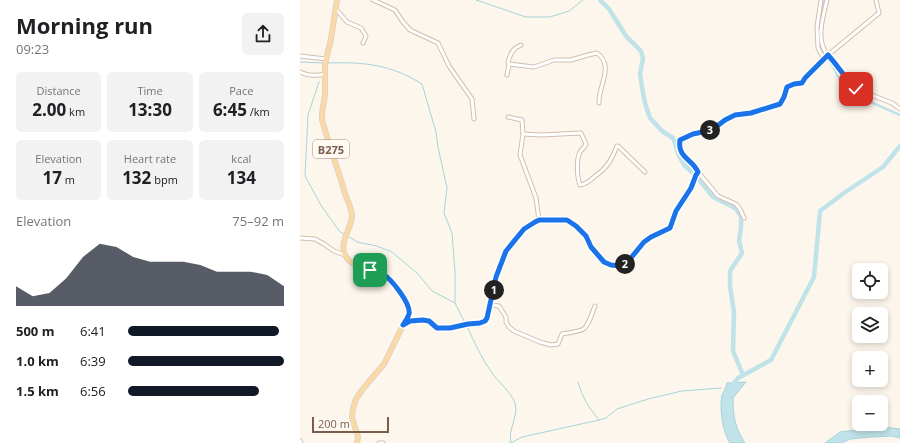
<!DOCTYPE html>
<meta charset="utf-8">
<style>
:root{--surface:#fff;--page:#f2f2f2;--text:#202124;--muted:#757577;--accent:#111827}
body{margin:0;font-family:"Open Sans",sans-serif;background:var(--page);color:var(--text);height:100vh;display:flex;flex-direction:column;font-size:15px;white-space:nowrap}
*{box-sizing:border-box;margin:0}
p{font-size:13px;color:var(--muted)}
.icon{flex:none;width:22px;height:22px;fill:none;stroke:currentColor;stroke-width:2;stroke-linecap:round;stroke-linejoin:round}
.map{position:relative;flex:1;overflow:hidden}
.panel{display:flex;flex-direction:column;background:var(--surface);width:300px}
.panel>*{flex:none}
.buttons{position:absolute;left:552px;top:263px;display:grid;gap:8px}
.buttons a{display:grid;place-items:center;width:36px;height:36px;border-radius:6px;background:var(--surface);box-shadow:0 2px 6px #0003;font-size:20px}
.scale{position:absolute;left:12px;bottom:10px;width:77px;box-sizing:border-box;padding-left:4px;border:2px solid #7a5c4d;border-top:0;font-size:11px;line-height:14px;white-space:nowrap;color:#7a5c4d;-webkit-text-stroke:3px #fffaf3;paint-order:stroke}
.pin{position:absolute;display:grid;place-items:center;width:34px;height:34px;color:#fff;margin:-17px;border-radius:8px;box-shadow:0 2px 6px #0006}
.km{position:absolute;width:20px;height:20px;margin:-10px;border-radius:50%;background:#222;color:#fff;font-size:11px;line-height:20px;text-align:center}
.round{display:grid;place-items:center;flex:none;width:42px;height:42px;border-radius:6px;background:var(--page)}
.overview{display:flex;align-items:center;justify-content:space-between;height:68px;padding:0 16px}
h1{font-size:22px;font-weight:700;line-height:30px}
.metrics{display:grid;grid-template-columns:repeat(3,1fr);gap:6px;height:68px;padding:4px 16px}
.metrics div{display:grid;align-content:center;border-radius:6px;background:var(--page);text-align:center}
.metrics b{font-size:17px;font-weight:700}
.metrics small{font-size:11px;font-weight:400}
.metrics p{font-size:11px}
.chart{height:112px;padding:8px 16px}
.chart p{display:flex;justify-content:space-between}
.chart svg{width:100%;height:72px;margin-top:4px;fill:var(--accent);opacity:.7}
ul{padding:0 16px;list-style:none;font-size:13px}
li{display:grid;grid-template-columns:64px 48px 1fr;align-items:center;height:30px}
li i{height:10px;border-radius:5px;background:var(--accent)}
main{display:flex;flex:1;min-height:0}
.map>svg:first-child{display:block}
.water{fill:#bfe3e8;stroke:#a5d3da}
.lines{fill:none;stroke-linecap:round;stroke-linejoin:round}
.stream{stroke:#a5d3da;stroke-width:1}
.canal{stroke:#bfe3e8;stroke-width:2.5}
.river{stroke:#bfe3e8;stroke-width:4.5}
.street-casing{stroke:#d1beb0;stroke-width:5}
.primary-casing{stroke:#dad1cd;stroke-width:6}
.street{stroke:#fff;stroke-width:3}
.primary{stroke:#fbd9a5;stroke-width:4.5}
.route-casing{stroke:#fff;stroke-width:8}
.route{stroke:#1a73e8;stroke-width:5}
.labels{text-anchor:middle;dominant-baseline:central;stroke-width:3;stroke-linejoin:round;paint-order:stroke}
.shield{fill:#fffaf3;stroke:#a28b7f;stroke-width:1}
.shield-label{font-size:11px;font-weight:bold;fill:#7a5c4d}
</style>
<main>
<section class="panel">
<div class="overview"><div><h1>Morning run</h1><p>09:23</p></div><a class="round"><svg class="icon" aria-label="share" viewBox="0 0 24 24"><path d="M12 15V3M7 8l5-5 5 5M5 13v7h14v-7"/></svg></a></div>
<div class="metrics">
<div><p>Distance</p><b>2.00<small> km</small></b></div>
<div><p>Time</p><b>13:30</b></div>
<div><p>Pace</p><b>6:45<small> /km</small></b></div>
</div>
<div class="metrics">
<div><p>Elevation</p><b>17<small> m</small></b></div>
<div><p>Heart rate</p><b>132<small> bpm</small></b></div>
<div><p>kcal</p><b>134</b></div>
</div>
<div class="chart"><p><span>Elevation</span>75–92 m</p>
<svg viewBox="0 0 160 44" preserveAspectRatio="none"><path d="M0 44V32L10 38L20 36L30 27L40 14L50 6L60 8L70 14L80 17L90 17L100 17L110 19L120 23L130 23L140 23L150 25L160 32V44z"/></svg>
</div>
<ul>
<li><b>500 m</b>6:41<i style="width:97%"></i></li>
<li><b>1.0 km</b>6:39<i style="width:100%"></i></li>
<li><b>1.5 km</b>6:56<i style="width:84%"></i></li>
</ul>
</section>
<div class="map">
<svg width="600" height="443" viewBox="0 0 600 443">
<rect width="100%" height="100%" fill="#fdf6ec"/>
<g class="water">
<path d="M446 382 433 398C433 416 435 428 445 443H430C423 433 419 408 422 395 424 391 426 388 427 383Z"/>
<polygon points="583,427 600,429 600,438 592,436 572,437 550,439 542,443 525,443 540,432"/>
</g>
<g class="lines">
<g class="stream">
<polyline points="176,0 226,17 250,17 269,11 283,0"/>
<polyline points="0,62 23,63"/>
<path d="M27 63C64 62 90 64 122 84L136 132 138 147 147 188 144 213 152 233 155 272V303L165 323"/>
<polyline points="19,82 8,115 5,176 22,207 40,232 44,234"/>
<polyline points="48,236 57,242 77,246 92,252 118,274 132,291 155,303"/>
<path d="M167 326C174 342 182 359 192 373 199 383 211 392 215 403 219 416 207 431 211 443"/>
<path d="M278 382C282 397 289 408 299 420"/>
<polyline points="211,443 222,437 299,420 306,418 317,409 348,399 382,391 421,388"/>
</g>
<g class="canal">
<polyline points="520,30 524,0"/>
<path d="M520 35C519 49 523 51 530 62 534 68 537 76 541 81 556 98 580 106 600 115"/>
</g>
<g class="river">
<polyline points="300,0 309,9 326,36 341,51 343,58 340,74 343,93 345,103 350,118 362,131 373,138 375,143 378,154 384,165 394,174"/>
<polyline points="397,177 413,197 435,208 441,216 441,227 439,241 442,253 430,271 430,286 434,312 433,351 443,375"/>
<polyline points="431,387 438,378 471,360 514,277 520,211 544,193 583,167 600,146"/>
</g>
<g class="street-casing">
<g id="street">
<polyline points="73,0 95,10 103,22 110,30 138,43 149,66 172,99 174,119"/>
<polyline points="521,0 517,27 518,48 524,59"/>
<polyline points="576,0 579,13 528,55 536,63 545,77 556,89 592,103 600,109"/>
<polyline points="36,9 47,22 61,28 66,36 63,43"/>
<polyline points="0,56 26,59"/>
<path d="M209 64 208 62C211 53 212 49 221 45"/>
<path d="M0 72C9 76 15 76 25 74"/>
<path d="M207 75 209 64 234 67 254 60H271L288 55 297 53C315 66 298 86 299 103"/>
<polyline points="208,117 222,120 223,134 220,155 236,198 239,220"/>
<path d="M223 134 241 135 281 133 286 144C285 147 282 149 280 152 276 160 277 177 280 185 286 184 290 181 294 177 307 168 311 161 317 146H318L345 172"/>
<path d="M444 218 440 209 436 204 418 196 398 172 396 166 388 162 381 153 379 145 380 140 393 134 412 130 425 120 435 115 451 113 480 104 484 97 487 87 502 83 505 78 528 55C515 41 523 17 527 0"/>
<polyline points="0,238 15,239 24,244 34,251 45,255"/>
<path d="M191 305 199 306 206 317V322L209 327 214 331 240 342 251 345 258 344 262 334C289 330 285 331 295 306"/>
<polyline points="104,325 110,321 123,319 129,321 137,328 150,328 168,324 180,323 185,321 187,317 196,277 206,251 224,229 235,222 239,220 267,220 276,226 286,236 291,247 304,262 311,265 320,265 326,264 344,242 351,237 370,228 376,211 391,188 396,175 398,172"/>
<polyline points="0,441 1,443"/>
<polyline points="79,443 83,443"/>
</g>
</g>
<g class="primary-casing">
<path id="primary" d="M37 0 31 39 25 64V95L22 113V120C29 144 37 167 44 190 46 198 52 208 52 216 51 230 39 241 45 255 51 268 71 269 82 274 93 279 108 301 109 313L84 364 62 390 56 399 53 408 52 417 58 437 57 443"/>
</g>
<use href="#street" class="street"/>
<use href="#primary" class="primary"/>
</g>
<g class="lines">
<g class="route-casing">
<path id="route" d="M70 270C74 272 79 272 83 274 91 279 111 303 109 314 108 317 105 322 103 325L110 321 123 320 129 321 137 328H150L168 324 180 323 185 321 187 318 196 277 206 251 224 229 235 222 239 220H267L276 226 286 236 291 247 304 262 311 265 320 266 326 264 344 242 351 237 370 228 376 211 391 188 396 175 398 172C393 159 377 158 380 140L393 134 412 130 425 120 435 115 451 113 480 104 484 97 487 87 494 84 502 83 505 78 528 55C538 66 545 78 556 89"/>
</g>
<use href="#route" class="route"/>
</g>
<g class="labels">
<rect class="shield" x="13" y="140" width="36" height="18" rx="3"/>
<g class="shield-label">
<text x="31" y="149">B275</text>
</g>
</g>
</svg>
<div class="buttons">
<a><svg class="icon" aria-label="locate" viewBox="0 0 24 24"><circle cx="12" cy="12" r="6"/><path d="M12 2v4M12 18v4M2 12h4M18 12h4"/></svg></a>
<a><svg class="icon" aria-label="layers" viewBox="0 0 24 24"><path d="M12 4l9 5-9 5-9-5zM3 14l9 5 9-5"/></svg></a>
<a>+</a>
<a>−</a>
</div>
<div class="scale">200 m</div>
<div class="pin" style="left:70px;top:270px;background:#1e9e55"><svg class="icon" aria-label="arrive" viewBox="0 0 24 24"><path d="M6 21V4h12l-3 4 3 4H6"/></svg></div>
<div class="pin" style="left:556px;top:89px;background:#d93025"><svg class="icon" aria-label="check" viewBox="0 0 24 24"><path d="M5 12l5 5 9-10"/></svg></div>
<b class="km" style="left:194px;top:290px">1</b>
<b class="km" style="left:325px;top:264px">2</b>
<b class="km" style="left:410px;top:130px">3</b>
</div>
</main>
